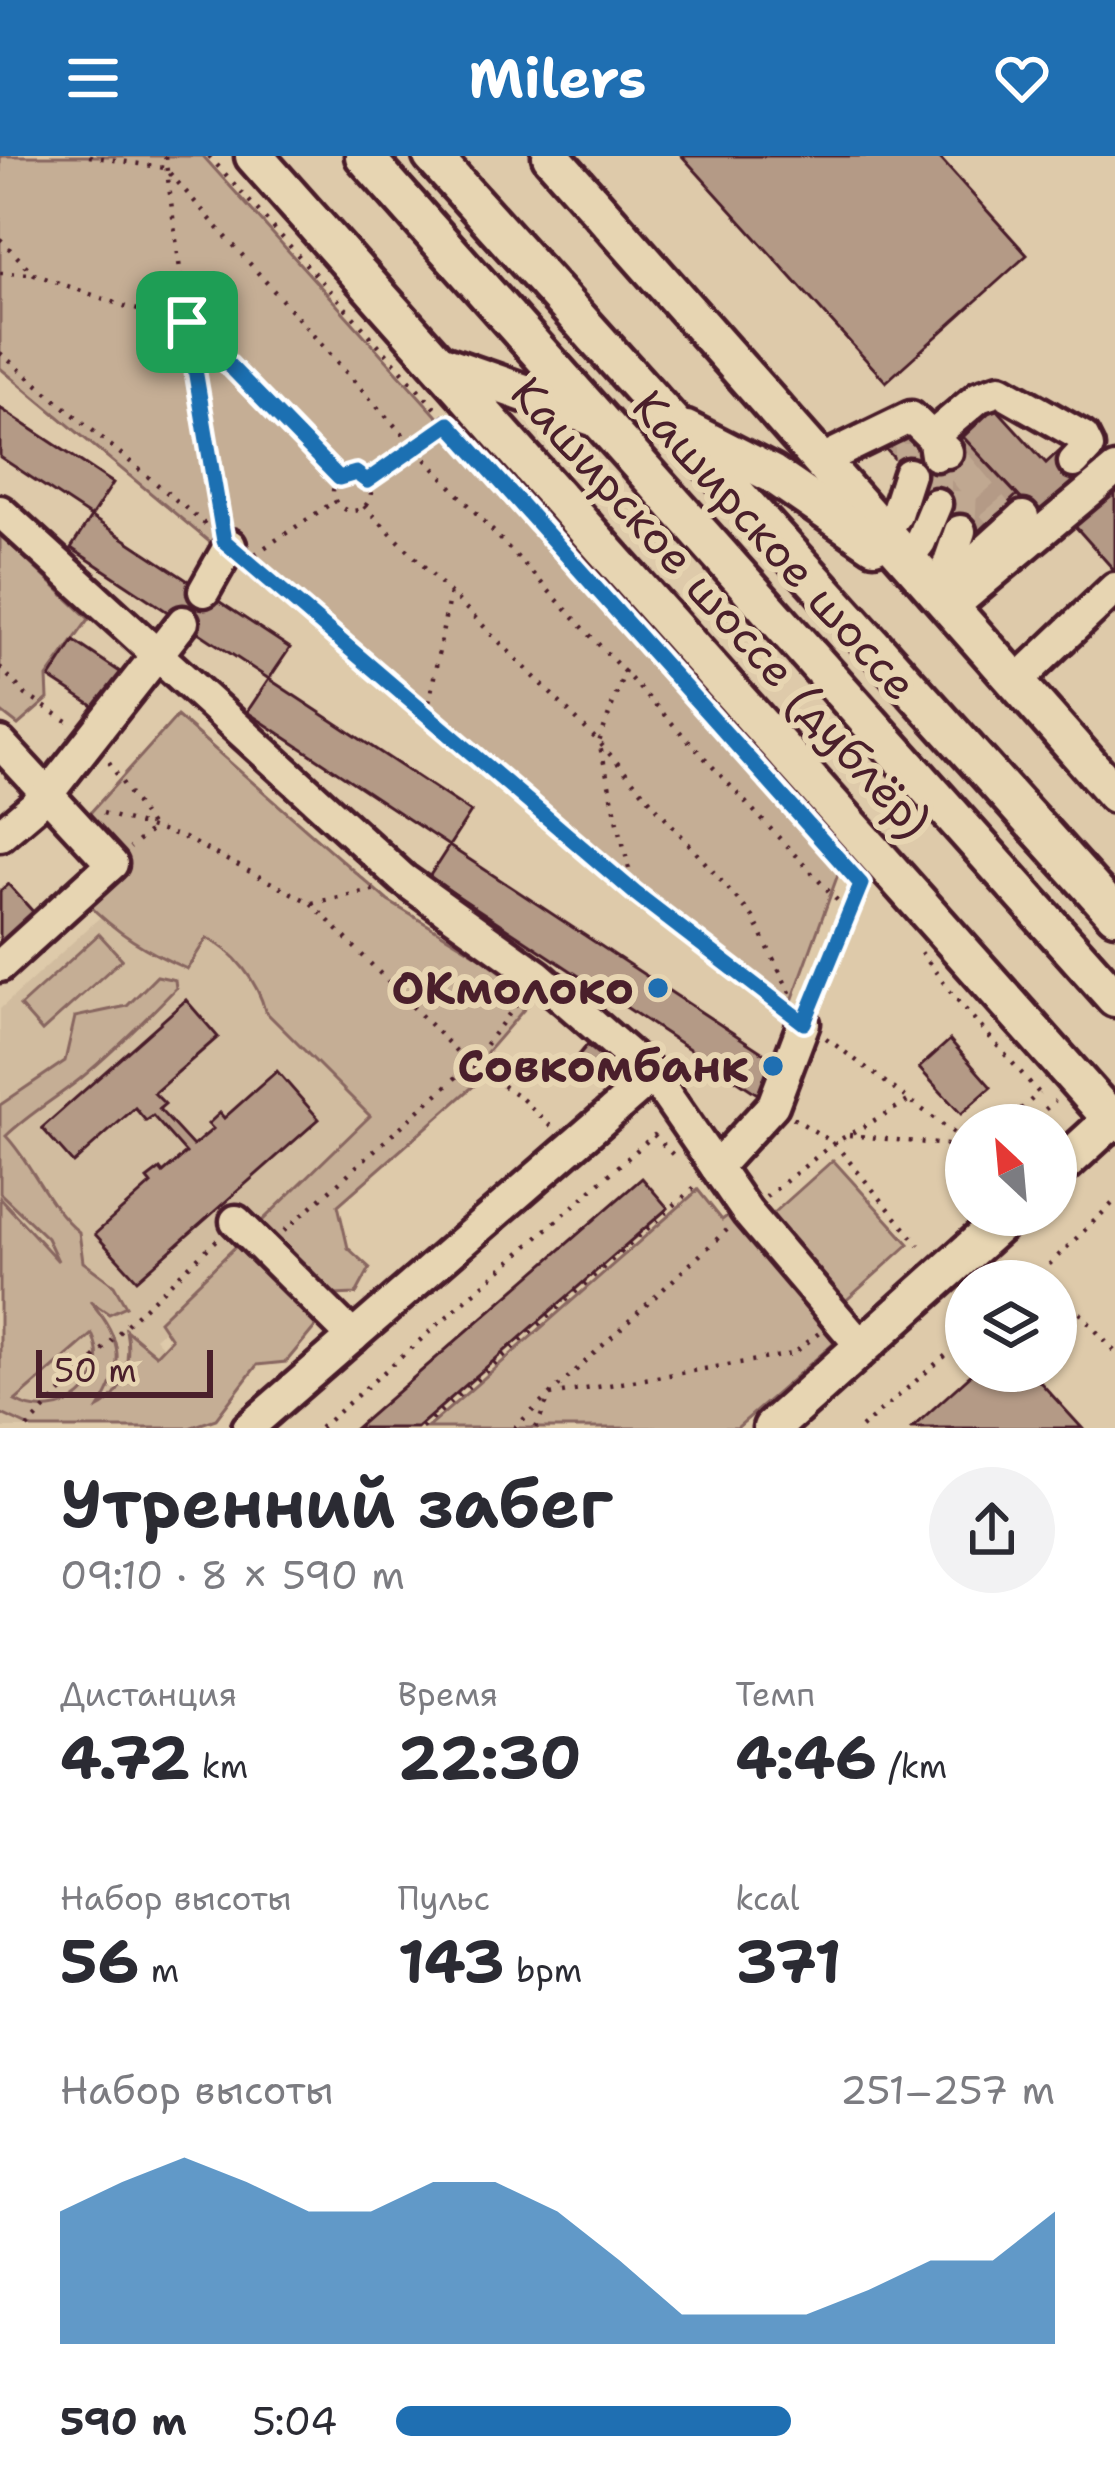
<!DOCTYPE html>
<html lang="ru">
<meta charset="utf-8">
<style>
:root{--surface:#fff;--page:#f2f2f3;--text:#2b2b33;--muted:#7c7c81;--accent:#1f6fb2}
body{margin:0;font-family:"Shantell Sans",sans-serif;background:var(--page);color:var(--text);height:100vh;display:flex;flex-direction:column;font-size:45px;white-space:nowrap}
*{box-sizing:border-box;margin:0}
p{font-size:39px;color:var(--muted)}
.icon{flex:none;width:66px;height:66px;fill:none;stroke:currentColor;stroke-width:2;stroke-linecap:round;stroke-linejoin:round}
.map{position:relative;height:1272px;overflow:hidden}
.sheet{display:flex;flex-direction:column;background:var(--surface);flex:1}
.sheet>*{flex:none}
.needle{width:78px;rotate:334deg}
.fabs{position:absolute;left:945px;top:948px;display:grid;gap:24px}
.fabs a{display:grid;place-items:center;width:132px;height:132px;border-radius:50%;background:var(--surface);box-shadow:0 3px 9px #0004;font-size:60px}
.scale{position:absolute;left:36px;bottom:30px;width:177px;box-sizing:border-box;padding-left:12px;border:6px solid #4a1f2b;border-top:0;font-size:33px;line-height:42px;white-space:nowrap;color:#4a1f2b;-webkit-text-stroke:9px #e7d5b2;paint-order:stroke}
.pin{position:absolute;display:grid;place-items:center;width:102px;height:102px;color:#fff;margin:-51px;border-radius:24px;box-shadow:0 6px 18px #0006}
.round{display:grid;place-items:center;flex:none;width:126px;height:126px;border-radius:63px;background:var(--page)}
.headline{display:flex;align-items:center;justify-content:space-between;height:204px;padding:0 60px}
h1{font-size:66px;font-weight:700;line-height:90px}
.metrics{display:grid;grid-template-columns:repeat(3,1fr);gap:18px;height:204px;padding:12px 60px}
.metrics div{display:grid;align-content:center}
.metrics b{font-size:60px;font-weight:700}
.metrics small{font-size:33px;font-weight:400}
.metrics p{font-size:33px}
.chart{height:336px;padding:24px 60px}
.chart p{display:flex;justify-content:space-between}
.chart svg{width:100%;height:216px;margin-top:12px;fill:var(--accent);opacity:.7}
ul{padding:0 60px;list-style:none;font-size:39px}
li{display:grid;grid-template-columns:192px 144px 1fr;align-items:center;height:90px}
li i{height:30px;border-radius:15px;background:var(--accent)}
header{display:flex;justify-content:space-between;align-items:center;height:156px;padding:0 60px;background:var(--accent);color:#fff;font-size:54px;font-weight:700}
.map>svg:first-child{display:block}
.built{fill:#d1bc9f}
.green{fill:#c5ae95;stroke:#886660;stroke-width:3;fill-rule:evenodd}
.building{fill:#b49a86;stroke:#4a1f2b;stroke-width:3}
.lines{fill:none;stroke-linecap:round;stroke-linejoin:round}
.minor-tunnel{stroke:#c0a891;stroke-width:30;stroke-dasharray:30 15;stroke-linecap:butt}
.minor-casing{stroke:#4a1f2b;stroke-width:39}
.major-casing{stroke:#4a1f2b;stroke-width:45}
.path{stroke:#4a1f2b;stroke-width:4.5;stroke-dasharray:3 9;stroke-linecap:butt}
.minor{stroke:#e7d5b2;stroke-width:30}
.major{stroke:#e7d5b2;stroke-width:36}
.route-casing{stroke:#fff;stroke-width:24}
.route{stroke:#1f6fb2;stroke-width:15}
.poi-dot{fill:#1f6fb2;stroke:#e7d5b2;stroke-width:4.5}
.labels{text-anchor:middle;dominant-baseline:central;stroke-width:12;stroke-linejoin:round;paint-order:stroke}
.street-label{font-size:45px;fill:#4a1f2b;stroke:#e7d5b2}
.poi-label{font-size:45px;font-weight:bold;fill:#4a1f2b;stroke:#e7d5b2;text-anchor:end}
</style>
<header><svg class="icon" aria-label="menu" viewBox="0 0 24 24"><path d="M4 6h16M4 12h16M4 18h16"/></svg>Milers<svg class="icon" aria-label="heart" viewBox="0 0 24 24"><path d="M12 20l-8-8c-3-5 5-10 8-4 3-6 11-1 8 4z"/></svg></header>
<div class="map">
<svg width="1115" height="1272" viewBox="0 0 1115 1272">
<rect width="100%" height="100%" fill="#decaaa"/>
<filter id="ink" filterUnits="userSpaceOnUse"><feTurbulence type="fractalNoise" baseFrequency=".00833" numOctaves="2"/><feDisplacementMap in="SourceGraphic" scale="24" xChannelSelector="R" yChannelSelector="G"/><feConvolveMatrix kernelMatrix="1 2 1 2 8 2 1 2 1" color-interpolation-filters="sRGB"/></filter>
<g filter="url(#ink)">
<polygon class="built" points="182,686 459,911 155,1182 183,1214 120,1272 0,1272 0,853"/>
<g class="green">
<polygon points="0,0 203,0 841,710 785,864 0,212"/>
<polygon points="0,379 89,463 47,521 48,543 18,569 0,555"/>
<path d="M177 560 388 745 539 836 487 896 485 920 338 1049 348 1092 370 1112 356 1138 333 1139 319 1145 315 1171 286 1206 257 1209 216 1263 189 1272H32L0 1257V1042L58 1105 47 1082 0 1037V949L65 905 75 861 127 850 157 820 175 824 176 832C145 864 114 895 80 923 55 943 29 958 6 980 34 1010 47 1050 79 1076L83 1106 114 1129 126 1150 109 1158 90 1145C124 1184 125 1210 99 1252 126 1238 131 1201 126 1174L156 1199 171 1183 159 1165 370 960 265 855C258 826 234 795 207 782L187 813C146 795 116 777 85 745L125 705 82 666ZM92 1178C115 1228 62 1270 15 1245Z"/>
<polygon points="99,778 122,803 42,875 20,850"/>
<polygon points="833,1004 909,1088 840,1150 764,1066"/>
<polygon points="698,1034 722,1064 734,1055 840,1182 737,1272 427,1272"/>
</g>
<g class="building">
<polygon points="682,0 938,0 1027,99 886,226"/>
<polygon points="995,251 1046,307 1061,293 1085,318 1030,368 1015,352 1023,345 963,281"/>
<polygon points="0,252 113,327 91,361 0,301"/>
<polygon points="906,267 939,302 963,281 1017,339 969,384 882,289"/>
<polygon points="1115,334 1115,413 1114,414 1075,370"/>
<polygon points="91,361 290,492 269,523 71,392"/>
<polygon points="74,485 123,518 99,554 50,522"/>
<polygon points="269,523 471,656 449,690 247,556"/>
<polygon points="449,690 780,908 759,939 429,721"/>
<polygon points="8,728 36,759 0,791 0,735"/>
<polygon points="186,844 218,881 154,937 165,948 159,953 193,990 213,973 208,968 220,957 224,962 277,915 319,963 137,1124 95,1078 151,1028 147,1023 160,1013 163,1017 186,997 153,960 146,965 135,952 73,1007 42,972"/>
<polygon points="950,884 991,931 961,958 919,912"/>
<polygon points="587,889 608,906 594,922 574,905"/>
<polygon points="642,1022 668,1052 417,1272 356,1272"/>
<polygon points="975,1215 1030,1215 1082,1272 912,1272"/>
</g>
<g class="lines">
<g class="minor-tunnel">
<polyline points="947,296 963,315 960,375"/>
<polyline points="963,315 998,357"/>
<polyline points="909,318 911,272"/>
<polyline points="936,348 936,299"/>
</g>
<g class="minor-casing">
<g id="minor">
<polyline points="936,299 933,280 979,241 1000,234 1083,281 1088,291 1074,306"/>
<polyline points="820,305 911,261 947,296"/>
<polyline points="0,355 403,723 538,820 653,920"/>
<polyline points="883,376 896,358 909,318"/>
<polyline points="907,403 920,386 936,348"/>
<polyline points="932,431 946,415 960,375"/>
<polyline points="204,435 230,389"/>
<polyline points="938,438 1023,361"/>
<polyline points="951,452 1115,314"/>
<polyline points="1016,526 1115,432"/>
<polyline points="0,587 112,708 0,810"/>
<polyline points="0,679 46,640 183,466"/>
<polyline points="716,1011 773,949 804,867"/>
<polyline points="236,1065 353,1181"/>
<polyline points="248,1272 653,920 747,1056 862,1191"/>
</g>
</g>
<g class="major-casing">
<g id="major">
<polyline points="254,0 1115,967"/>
<polyline points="364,0 1115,842"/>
<polyline points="432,0 1115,758"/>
<polyline points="551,0 1115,638"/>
<polyline points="442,208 593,261"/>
<polyline points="686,274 772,318 874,388"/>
<polyline points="1056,1015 1115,961"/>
<polyline points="772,1272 1009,1059"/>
</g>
</g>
<g class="path">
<polyline points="89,0 165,12 368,241 849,757"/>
<polyline points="165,0 187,167 221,368"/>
<polyline points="209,0 534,362"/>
<polyline points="0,83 34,118 127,151 187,167 339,323"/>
<polyline points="0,117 34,118"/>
<polyline points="0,197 212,374"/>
<circle cx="352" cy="336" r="19"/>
<polyline points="367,325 449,268"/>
<polyline points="364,350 599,586 753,761 794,845"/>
<polyline points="255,398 335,345"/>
<polyline points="248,405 635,737 783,851"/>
<polyline points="0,511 26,539 72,568"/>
<polyline points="625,514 599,586 634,734"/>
<polyline points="427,558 450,436"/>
<polyline points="109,606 152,673 130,692"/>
<polyline points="103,657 184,682 311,747 470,909 523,840"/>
<polyline points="312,747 377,733"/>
<polyline points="921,796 952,838 1039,937"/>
<polyline points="811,844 861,728"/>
<polyline points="826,882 966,986"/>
<polyline points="793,962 834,987 919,1089"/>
<polyline points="1003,969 1039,937"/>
<polyline points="1027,969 1055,945"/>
<polyline points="849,979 966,991"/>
<polyline points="766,1041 834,987 910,944"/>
<polyline points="284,1075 470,909 519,940 553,972"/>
<polyline points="1043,1116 1051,1125"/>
<polyline points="1032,1125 1115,1045"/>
<polyline points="1056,1130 1115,1196"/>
<polyline points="27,1272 128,1167 219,1082"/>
<polyline points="320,1272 654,979 675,1001"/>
<polyline points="422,1272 697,1029"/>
<polyline points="514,1272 730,1071"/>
<polyline points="536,1272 550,1239 793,1198 819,1177"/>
<polyline points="861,1272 966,1182"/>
</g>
<use href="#minor" class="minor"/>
<use href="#major" class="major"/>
</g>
</g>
<g class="lines" filter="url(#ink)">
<g class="route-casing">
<polygon id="route" points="187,166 339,322 356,317 367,325 449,268 861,728 804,867 635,737 224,385"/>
</g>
<use href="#route" class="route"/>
</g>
<g class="poi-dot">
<circle cx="658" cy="832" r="12"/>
<circle cx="773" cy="910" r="12"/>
</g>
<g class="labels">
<g class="street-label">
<text transform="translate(775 389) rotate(48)">Каширское шоссе</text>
<text transform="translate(721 451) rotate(48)">Каширское шоссе (дублёр)</text>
</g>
<g class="poi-label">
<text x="634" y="832">ОКмолоко</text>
<text x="749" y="910">Совкомбанк</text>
</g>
</g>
</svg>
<div class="fabs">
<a><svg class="needle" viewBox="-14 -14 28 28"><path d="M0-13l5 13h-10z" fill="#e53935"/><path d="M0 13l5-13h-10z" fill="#7c7c81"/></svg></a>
<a><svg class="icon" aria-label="layers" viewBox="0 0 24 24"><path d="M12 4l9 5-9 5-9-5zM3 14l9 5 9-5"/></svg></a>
</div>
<div class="scale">50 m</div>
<div class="pin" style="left:187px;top:166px;background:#1e9e55"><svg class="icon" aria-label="arrive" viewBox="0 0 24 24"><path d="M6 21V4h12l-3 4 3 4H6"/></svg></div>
</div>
<section class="sheet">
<div class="headline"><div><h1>Утренний забег</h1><p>09:10 · 8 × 590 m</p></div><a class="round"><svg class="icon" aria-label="share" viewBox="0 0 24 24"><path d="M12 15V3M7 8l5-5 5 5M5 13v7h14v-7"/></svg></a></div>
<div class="metrics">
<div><p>Дистанция</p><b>4.72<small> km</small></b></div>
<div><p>Время</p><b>22:30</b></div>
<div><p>Темп</p><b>4:46<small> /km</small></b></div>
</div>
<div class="metrics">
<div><p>Набор высоты</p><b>56<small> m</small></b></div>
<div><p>Пульс</p><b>143<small> bpm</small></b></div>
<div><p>kcal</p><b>371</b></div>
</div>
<div class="chart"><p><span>Набор высоты</span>251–257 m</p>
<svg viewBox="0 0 160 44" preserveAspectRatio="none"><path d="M0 44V17L10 11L20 6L30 11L40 17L50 17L60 11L70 11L80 17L90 27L100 38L110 38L120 38L130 33L140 27L150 27L160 17V44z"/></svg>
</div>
<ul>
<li><b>590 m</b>5:04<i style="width:60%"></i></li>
</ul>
</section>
